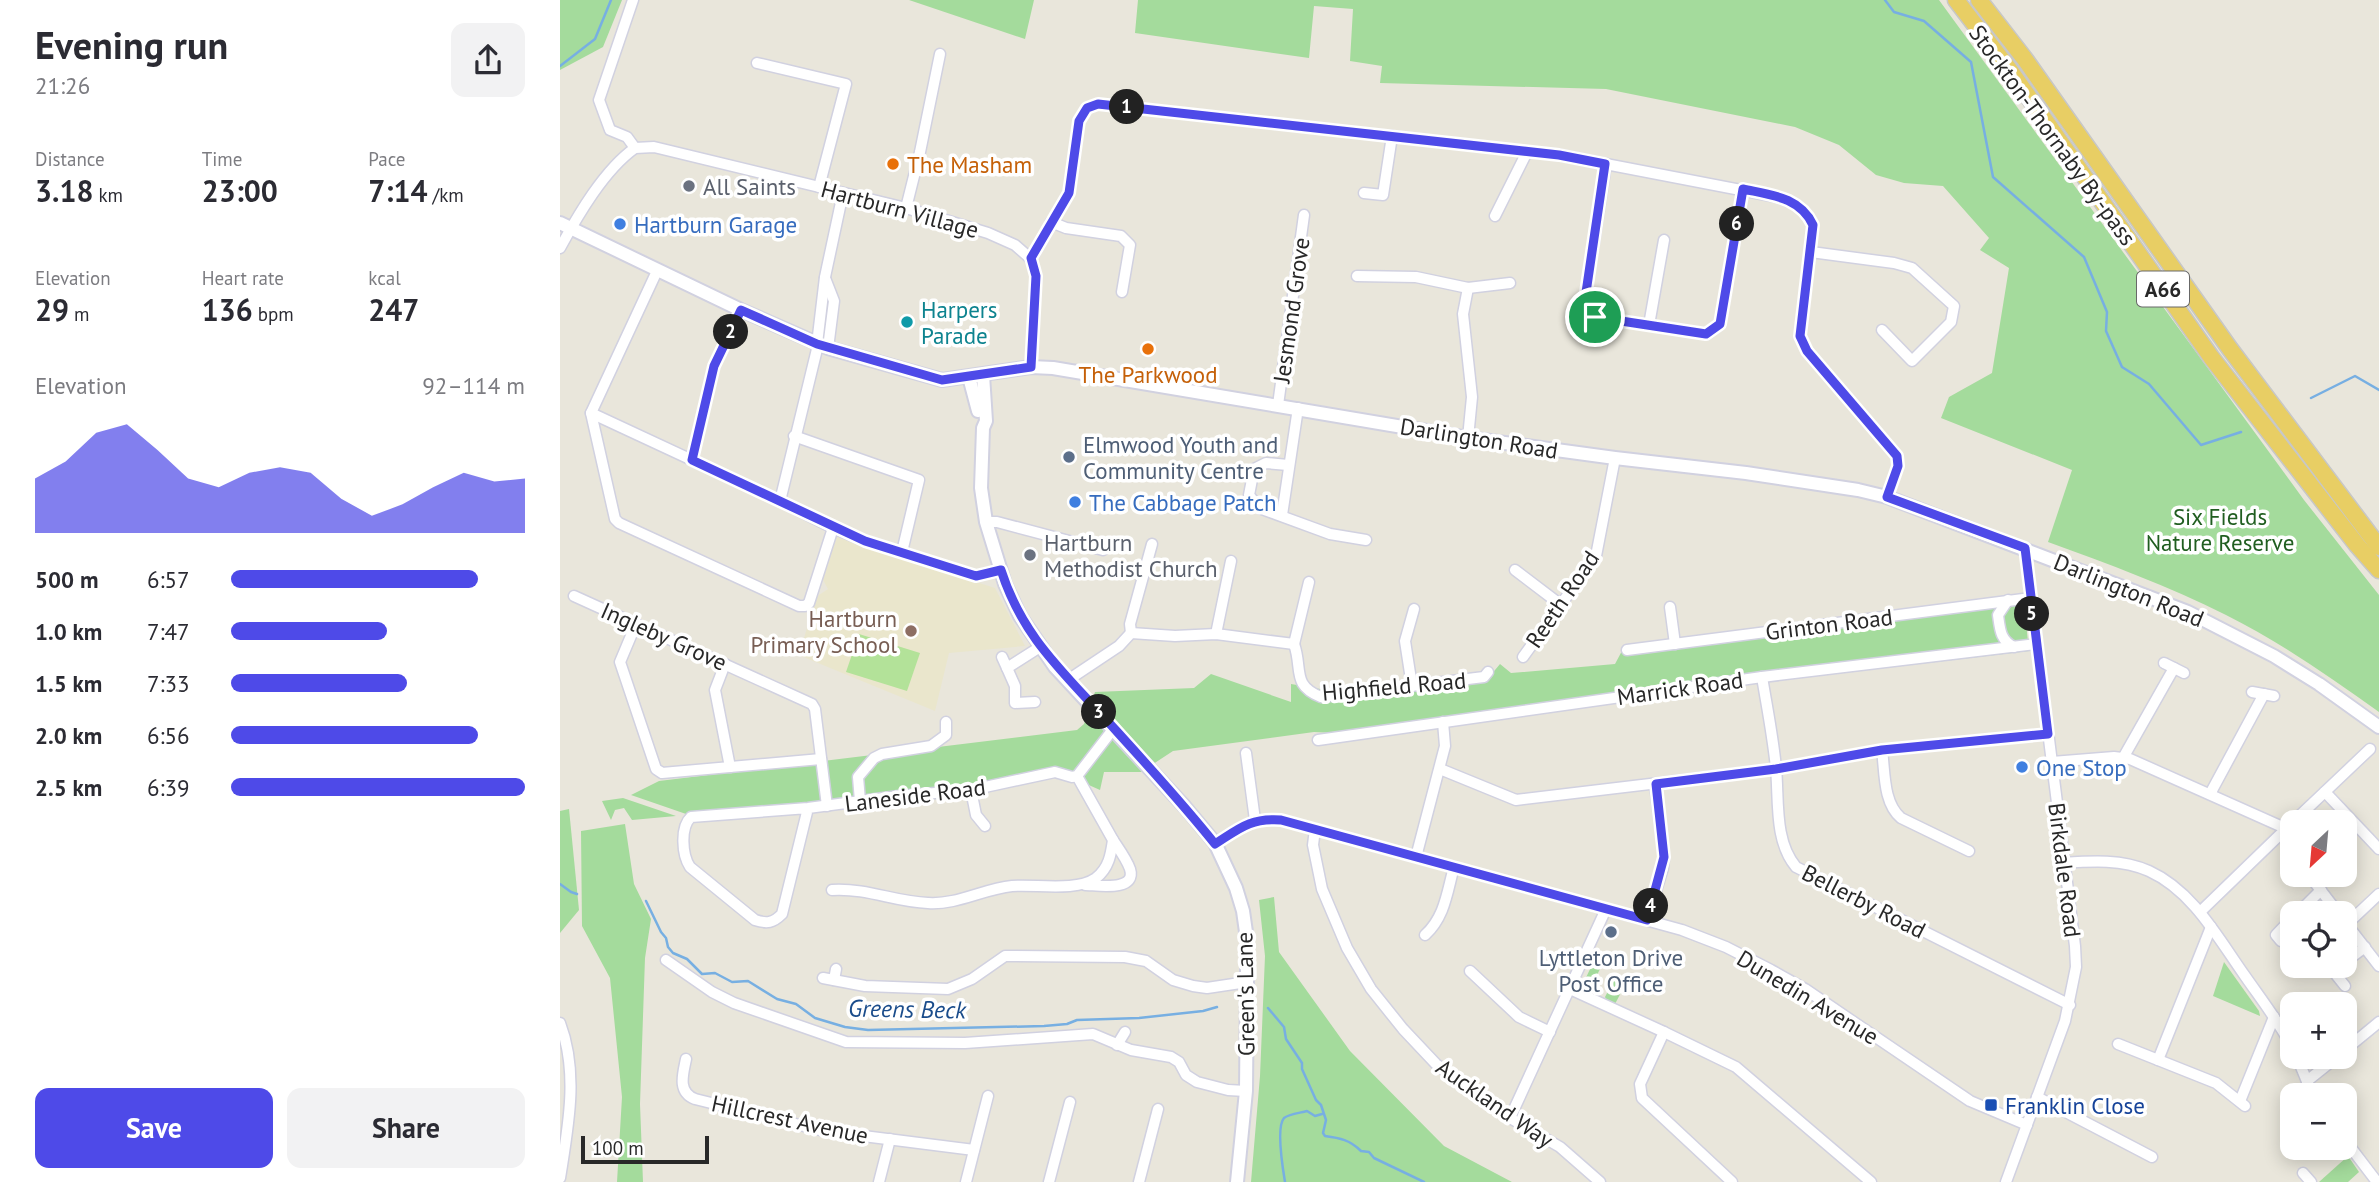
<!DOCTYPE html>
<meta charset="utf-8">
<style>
:root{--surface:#fff;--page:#f2f2f3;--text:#2b2b33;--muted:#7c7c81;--accent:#4e4ae8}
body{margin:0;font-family:"PT Sans",sans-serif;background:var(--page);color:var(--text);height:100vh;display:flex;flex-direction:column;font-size:26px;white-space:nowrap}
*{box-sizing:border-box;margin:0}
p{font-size:23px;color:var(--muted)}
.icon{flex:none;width:38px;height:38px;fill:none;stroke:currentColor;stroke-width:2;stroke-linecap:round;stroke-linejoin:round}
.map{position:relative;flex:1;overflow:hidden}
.panel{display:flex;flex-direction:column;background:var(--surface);width:560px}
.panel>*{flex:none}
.needle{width:46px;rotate:206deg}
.controls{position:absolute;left:1720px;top:810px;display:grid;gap:14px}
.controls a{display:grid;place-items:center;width:77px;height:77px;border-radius:14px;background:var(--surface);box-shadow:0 4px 18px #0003;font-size:35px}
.scale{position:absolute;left:21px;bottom:18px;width:128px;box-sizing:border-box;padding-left:7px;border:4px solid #282828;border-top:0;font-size:19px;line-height:24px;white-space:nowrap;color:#282828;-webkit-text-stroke:5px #fff;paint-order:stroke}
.pin{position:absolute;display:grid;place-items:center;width:60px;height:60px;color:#fff;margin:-30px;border:4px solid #fff;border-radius:50%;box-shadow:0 2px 7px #0007}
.km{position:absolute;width:35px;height:35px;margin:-18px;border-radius:50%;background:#222;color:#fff;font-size:19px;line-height:35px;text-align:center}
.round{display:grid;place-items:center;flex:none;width:74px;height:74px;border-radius:14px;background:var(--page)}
.head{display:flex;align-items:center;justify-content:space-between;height:119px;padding:0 35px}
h1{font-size:38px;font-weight:700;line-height:52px}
.stats{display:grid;grid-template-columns:repeat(3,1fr);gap:10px;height:119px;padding:7px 35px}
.stats div{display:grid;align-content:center}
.stats b{font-size:30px;font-weight:700}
.stats small{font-size:19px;font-weight:400}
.stats p{font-size:19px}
.chart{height:196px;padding:14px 35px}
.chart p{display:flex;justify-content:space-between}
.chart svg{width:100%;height:126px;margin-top:7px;fill:var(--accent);opacity:.7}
.primary-button{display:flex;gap:14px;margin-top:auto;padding:14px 35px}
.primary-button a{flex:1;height:80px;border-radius:14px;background:var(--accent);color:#fff;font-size:28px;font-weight:700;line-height:80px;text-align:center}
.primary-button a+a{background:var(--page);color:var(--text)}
ul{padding:0 35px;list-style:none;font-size:23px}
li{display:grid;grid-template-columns:112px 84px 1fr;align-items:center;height:52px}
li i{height:18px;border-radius:9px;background:var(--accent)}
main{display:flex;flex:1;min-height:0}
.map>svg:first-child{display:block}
.education{fill:#eae6cc}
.green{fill:#a4db9c}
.pitch{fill:#b3e299}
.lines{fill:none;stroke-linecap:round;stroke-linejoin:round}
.stream{stroke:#77afe2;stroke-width:2.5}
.minor-casing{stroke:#d1d1e0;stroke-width:13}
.tertiary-casing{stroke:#d1d1e0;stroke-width:16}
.trunk-casing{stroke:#c7c7c7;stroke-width:19}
.minor{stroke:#fff;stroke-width:10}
.tertiary{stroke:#fff;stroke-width:12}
.trunk{stroke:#e8ce64;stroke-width:16}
.route-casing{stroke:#fff;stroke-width:14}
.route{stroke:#4e4ae8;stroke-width:9}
.food-dot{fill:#e8710a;stroke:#fff;stroke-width:2.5}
.worship-dot{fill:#6b7280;stroke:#fff;stroke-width:2.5}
.shop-dot{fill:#3f7fe0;stroke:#fff;stroke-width:2.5}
.culture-dot{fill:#0f9aa8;stroke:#fff;stroke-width:2.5}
.service-dot{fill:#5c6f8a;stroke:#fff;stroke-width:2.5}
.education-dot{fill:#8d6e63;stroke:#fff;stroke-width:2.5}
.transit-dot{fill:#1a4fb4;stroke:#fff;stroke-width:2.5}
.labels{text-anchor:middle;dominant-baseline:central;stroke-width:7;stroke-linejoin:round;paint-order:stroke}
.shield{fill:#fff;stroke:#686868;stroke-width:2}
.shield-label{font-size:21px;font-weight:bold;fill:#282828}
.street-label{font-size:23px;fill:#282828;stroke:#fff}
.food-label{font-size:23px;fill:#c56008;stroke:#fff;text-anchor:start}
.worship-label{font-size:23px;fill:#5b616d;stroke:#fff;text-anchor:start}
.shop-label{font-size:23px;fill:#366cbe;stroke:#fff;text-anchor:start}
.culture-label{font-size:23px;fill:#0d838f;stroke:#fff;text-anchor:start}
.service-label{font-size:23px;fill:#4e5e75;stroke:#fff;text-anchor:start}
.park-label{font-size:23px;fill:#205e20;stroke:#fff}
.education-label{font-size:23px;fill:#785e54;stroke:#fff;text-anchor:end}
.transit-label{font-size:23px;fill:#164399;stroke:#fff;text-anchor:start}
.water-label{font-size:24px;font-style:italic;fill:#1a4c8b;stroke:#fff}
</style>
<main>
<section class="panel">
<div class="head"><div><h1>Evening run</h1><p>21:26</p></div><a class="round"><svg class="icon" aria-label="share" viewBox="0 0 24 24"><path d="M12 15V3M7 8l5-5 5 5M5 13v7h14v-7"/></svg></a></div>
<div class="stats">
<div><p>Distance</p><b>3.18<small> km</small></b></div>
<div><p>Time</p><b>23:00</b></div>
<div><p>Pace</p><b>7:14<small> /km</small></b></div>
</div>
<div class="stats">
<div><p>Elevation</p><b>29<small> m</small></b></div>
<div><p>Heart rate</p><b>136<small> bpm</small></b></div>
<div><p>kcal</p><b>247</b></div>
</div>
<div class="chart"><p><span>Elevation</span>92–114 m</p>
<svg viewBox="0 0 160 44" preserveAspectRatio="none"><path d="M0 44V25L10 19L20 9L30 6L40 15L50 25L60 28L70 23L80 21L90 23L100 32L110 38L120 34L130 28L140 23L150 26L160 25V44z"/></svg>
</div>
<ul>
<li><b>500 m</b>6:57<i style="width:84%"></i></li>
<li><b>1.0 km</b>7:47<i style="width:53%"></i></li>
<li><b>1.5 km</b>7:33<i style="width:60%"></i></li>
<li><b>2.0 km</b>6:56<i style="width:84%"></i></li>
<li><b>2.5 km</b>6:39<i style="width:100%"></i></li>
</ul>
<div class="primary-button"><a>Save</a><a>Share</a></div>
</section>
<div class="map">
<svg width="1819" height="1182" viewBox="0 0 1819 1182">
<rect width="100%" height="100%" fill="#e9e6db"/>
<polygon class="education" points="275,534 297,544 435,588 465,646 389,653 375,711 241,656 240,652 256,597 268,589 262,578"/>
<g class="green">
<polygon points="0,0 62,0 43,47 0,70"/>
<polygon points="349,0 474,0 465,39"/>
<path d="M578 0H1379L1744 500 1819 595V712C1770 677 1720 642 1666 615 1609 586 1548 564 1488 542L1512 470 1381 418 1389 397 1432 373 1449 268 1420 250 1429 238 1383 186 1344 183 1316 175 1279 145 1235 127 1046 89 820 83 822 66 790 61 793 9 754 6 749 58 575 33Z"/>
<polygon points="1463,595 1469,651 774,733 754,732 613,751 581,772 544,772 540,790 504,774 409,790 129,815 71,795 99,781 517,730 524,724 535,692 634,688 651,674 731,702 731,684 766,690 930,676 940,664 951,673 1055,664 1063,649"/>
<polygon points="63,798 116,816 72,820 64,808 55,810 51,820 42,801"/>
<polygon points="9,809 19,910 0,933 0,811"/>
<polygon points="65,824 74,884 91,919 85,958 80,1104 83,1182 57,1182 62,1097 50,978 22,926 21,831"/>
<polygon points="714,897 719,952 790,1051 884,1146 952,1182 691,1182 700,1076 705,956 699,900"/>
<polygon points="1664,962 1699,1011 1700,1016 1653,996"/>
<polygon points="1032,965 1040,969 1031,987 1040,991 1036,995 1021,988"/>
<polygon points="1055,978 1066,983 1055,1004 1047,1001 1045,997"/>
<polygon points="1788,1156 1799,1172 1788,1182 1759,1182"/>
</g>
<polygon class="pitch" points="299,634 360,653 347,691 286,672"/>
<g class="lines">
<g class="stream">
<polyline points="1325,0 1334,12 1364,21 1411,62 1433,177 1524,257 1547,312 1546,331 1562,367 1589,384 1641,445 1681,432"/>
<polyline points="0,66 35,39 51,0"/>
<polyline points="1751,398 1795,376 1819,390"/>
<polyline points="0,884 11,892 17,894"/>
<polyline points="86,901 101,932 106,938 108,947 113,953 127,959 142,974 155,973 172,982 188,981 217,999 236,1004 255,1018 285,1027 308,1030 484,1026 507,1024 517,1020 579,1018 643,1011 657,1007"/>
<path d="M708 1008 724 1027 726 1039 742 1063V1069L756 1100 761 1105 766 1120 763 1133 765 1136C780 1138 790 1140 801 1151L809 1152 814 1158 864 1182"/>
<path d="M725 1182C723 1170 716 1127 724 1118 729 1114 740 1113 747 1111L755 1116 762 1114"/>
</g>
<g class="minor-casing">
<g id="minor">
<polyline points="73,0 39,100 50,130 67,137 75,148"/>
<polyline points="197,63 286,84 259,187"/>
<polyline points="1046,164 1024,306 1035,317 1147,334 1160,324 1183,189"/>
<polyline points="804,193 823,195 832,136"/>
<polyline points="346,208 360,152 380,54"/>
<polyline points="935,216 967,152"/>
<polyline points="491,222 506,228 561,236 570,245 562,292"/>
<path d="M0 248C18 215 44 170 75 148L94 147 346 208 428 233 455 245 471 259 476 276 471 367"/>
<polyline points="1251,252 1334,263 1352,268 1394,306 1391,322 1352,361 1322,330"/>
<path d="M471 259 509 193 519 121 527 108 538 104 999 155 1217 197C1235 203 1245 208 1253 225L1240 336 1247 351 1337 456 1338 466 1327 497"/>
<polyline points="97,271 31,413 55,519 59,523 239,606 245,606 249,603 273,528"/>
<polyline points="797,276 856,277 908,288 903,314 912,397 908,438"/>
<polyline points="265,278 274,301 268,348"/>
<polyline points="908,288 950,283"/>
<polyline points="1089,325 1104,240"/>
<polyline points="257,344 265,277 283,193"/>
<polyline points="718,405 744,215"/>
<polyline points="31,413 220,501 273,528 305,541 416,576 441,570"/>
<polyline points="234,436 359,480 342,552"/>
<polyline points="132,460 154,366 181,310"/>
<polyline points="728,465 706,463 694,469 689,495 699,508 770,534 806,540"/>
<polyline points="220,501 258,345"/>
<polyline points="722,515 738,408"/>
<polyline points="426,522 437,522 543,550"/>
<polyline points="955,570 1001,605"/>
<polyline points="14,596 252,704 255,709 267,806"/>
<path d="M1448 600 1438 615C1440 629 1440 640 1454 647"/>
<polyline points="1110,607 1115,644"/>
<polyline points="76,624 60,662 96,769 102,773 261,759"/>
<polyline points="571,633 570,624 592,544"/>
<polyline points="656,634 671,561"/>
<path d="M734 644C743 669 731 685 761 697L924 677 928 672"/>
<polyline points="734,644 749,582"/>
<polyline points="1067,650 1471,598"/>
<polyline points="442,657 447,668"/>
<polyline points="963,657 1036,556 1055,458"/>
<polyline points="1604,663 1624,673"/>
<polyline points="165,664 155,690 170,767"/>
<path d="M1202 677C1207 707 1213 737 1216 768 1219 800 1214 841 1236 867L1510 1005"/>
<polyline points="508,680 559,646 571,633 615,636 656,634 734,644"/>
<polyline points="852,686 845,641 854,609"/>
<polyline points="1692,692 1714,696"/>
<polyline points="475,702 455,703 455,686 447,668 480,647"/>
<polyline points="758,740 1202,677 1476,644"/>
<path d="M1322 750C1325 772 1323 803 1341 818L1409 851"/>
<polyline points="686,753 695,820"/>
<polyline points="1563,758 1614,668"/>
<polyline points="1492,762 1554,757 1570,759 1727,829"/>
<polyline points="880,769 956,800 1216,769 1322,750 1488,734"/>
<polyline points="411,790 416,815 425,826"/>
<polyline points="1765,792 1819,849"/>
<polyline points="1650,794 1704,694"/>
<polyline points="300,801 298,777 314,758 322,754 371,746 386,735 386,722"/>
<path d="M248 808 222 914C213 923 207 924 195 920L130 867C122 855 120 827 131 817L248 808 339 796 411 790 495 772 512 777 517 776 554 728"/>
<polyline points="1733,822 1810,749"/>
<polyline points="755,829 753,845 762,889 787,948 811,989 843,1029 876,1064 950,1118 1000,1147 1040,1182"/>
<path d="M655 843C680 828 690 818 721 820L1122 930 1166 947 1211 970 1245 989 1410 1101 1467 1125"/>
<polyline points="856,857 885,746 883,722"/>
<path d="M1504 863C1532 861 1562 859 1589 871 1633 891 1658 938 1685 976 1701 999 1719 1022 1732 1047"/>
<polyline points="1749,875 1779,914"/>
<path d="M525 885C537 885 577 892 570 869 567 860 559 849 553 840"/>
<path d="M272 890C309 888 334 902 368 903 397 905 423 889 452 886 476 884 516 892 536 878 549 868 551 854 553 840L517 776"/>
<polyline points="1640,912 1732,823"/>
<polyline points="1737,914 1761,890"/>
<polyline points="1087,920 1103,868 1104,857 1095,784"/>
<polyline points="1785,922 1819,966"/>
<polyline points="1787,924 1819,894"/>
<path d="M865 935C885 917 887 892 894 867"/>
<polyline points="1721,941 1716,935 1732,918"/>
<polyline points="106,960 152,992 174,1003 286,1042 405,1043 533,1034 571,1050 611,1057 619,1062 626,1075 637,1082 668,1090 686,1091"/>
<polyline points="1785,962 1805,947"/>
<polyline points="1779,966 1773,971 1785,986"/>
<polyline points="910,971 959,1017 990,1032"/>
<polyline points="263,978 305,986 388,989 412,979 445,956 565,957 586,961 613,980 633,986 647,988 687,982"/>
<polyline points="274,980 276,969"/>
<polyline points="1010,989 1104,1032 1176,1067 1311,1182"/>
<path d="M0 1023C19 1073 8 1127 0 1178"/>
<polyline points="1104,1032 1080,1084 1082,1098 1172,1182"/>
<polyline points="1558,1044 1656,1083 1685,1106"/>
<polyline points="557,1045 565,1032"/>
<polyline points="1785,1050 1819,1022"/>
<polyline points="1737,1057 1753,1096"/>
<path d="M126 1059C123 1074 117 1092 135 1099L264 1131 414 1150"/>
<polyline points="1598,1060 1651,927"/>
<polyline points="1747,1081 1777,1057"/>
<polyline points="1477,1097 1592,1157"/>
<polyline points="1680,1101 1714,1017"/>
<polyline points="950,1118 1046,909"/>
<polyline points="1785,1140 1817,1182"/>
<polyline points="1743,1173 1751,1182"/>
<polyline points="319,1182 330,1139"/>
<polyline points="406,1182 428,1096"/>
<polyline points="489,1182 510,1102"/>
<polyline points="579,1182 598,1109"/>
<polyline points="1446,1182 1505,1021 1516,967 1515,946 1465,548"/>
</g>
</g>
<g class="tertiary-casing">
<g id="tertiary">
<polyline points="0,223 181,310 268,348 382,380 471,367 493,368 908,438 1055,458 1186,473 1298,490 1327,497 1628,612 1714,656 1759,684 1819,727"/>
<polyline points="423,375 426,421 423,428 421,488 426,522 445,584 460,616 495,667 625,807 655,843 676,888 683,911 687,939 687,982 686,1091 677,1182"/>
<polyline points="409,377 418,411"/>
</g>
</g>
<g class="trunk-casing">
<g id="trunk">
<polyline points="1396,0 1449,69 1651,357 1797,545 1819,570"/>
<polyline points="1419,0 1464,58 1670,349 1819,547"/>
</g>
</g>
<use href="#minor" class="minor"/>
<use href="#tertiary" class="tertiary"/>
<use href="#trunk" class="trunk"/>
</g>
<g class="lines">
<g class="route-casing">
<path id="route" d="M538 104 999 155 1045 164 1024 306 1035 317 1146 334 1160 324 1183 189C1211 195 1240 197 1253 225L1240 336 1247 351 1337 456 1338 466 1327 497 1465 548 1488 734 1322 750 1216 769 1096 784 1104 857 1087 920 721 820C690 818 680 828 655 844 619 799 580 757 541 714 498 667 461 633 441 570L416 576 305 541 132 460 154 366 181 310 257 344 382 380 471 367 476 276 471 258 509 193 519 121 527 108Z"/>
</g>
<use href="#route" class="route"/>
</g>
<g class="food-dot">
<circle cx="333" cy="164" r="7"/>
<circle cx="588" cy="349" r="7"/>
</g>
<g class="worship-dot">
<circle cx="129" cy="186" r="7"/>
<circle cx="470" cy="555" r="7"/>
</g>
<g class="shop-dot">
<circle cx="60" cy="224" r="7"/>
<circle cx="515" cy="502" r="7"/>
<circle cx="1462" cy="767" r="7"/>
</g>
<circle class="culture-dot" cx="347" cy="322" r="7"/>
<g class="service-dot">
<circle cx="509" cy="457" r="7"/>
<circle cx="1051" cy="932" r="7"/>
</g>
<circle class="education-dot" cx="351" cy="631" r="7"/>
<rect class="transit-dot" x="1424" y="1098" width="14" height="14" rx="3.5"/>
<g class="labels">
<rect class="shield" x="1577" y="271.5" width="52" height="35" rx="5"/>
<g class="shield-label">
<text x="1603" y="289">A66</text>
</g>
<g class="street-label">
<text transform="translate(1493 135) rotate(54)">Stockton-Thornaby By-pass</text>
<text transform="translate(340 209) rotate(15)">Hartburn Village</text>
<text transform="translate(731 310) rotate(-82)">Jesmond Grove</text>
<text transform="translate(919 438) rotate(9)">Darlington Road</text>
<text transform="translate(1569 590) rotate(22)">Darlington Road</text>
<text transform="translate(1002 599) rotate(-56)">Reeth Road</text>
<text transform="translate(1269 624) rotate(-7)">Grinton Road</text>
<text transform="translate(104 636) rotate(24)">Ingleby Grove</text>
<text transform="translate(834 686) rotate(-5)">Highfield Road</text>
<text transform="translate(1120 688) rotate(-8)">Marrick Road</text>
<text transform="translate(355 795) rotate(-7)">Laneside Road</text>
<text transform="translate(1505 870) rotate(83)">Birkdale Road</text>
<text transform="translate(1304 901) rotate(27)">Bellerby Road</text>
<text transform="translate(685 994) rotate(-91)">Green's Lane</text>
<text transform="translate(1248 997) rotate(31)">Dunedin Avenue</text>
<text transform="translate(935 1103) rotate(35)">Auckland Way</text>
<text transform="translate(230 1119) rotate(12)">Hillcrest Avenue</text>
</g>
<g class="food-label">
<text x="347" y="164">The Masham</text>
<text x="588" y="374" text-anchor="middle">The Parkwood</text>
</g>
<g class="worship-label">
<text x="143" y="186">All Saints</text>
<text x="484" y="542">Hartburn<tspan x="484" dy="26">Methodist Church</tspan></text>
</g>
<g class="shop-label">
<text x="74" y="224">Hartburn Garage</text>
<text x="529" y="502">The Cabbage Patch</text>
<text x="1476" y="767">One Stop</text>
</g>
<g class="culture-label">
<text x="361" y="309">Harpers<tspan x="361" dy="26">Parade</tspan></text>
</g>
<g class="service-label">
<text x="523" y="444">Elmwood Youth and<tspan x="523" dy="26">Community Centre</tspan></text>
<text x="1051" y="957" text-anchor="middle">Lyttleton Drive<tspan x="1051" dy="26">Post Office</tspan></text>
</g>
<g class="park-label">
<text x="1660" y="516">Six Fields<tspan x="1660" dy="26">Nature Reserve</tspan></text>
</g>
<g class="education-label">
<text x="337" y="618">Hartburn<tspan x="337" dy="26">Primary School</tspan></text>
</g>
<g class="transit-label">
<text x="1445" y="1105">Franklin Close</text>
</g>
<g class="water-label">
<text transform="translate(347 1009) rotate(1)">Greens Beck</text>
</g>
</g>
</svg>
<div class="controls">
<a><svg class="needle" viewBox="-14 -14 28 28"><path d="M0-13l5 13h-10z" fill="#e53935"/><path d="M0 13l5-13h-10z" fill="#7c7c81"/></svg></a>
<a><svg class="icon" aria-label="locate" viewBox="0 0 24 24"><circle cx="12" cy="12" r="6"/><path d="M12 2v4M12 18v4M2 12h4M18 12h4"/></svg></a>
<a>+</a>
<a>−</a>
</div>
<div class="scale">100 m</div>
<div class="pin" style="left:1035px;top:317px;background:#1e9e55"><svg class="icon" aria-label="arrive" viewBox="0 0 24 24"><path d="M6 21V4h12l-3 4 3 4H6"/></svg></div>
<b class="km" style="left:567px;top:107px">1</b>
<b class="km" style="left:171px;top:332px">2</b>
<b class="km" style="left:539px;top:712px">3</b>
<b class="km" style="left:1091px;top:906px">4</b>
<b class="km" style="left:1472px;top:614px">5</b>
<b class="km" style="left:1177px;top:224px">6</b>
</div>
</main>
